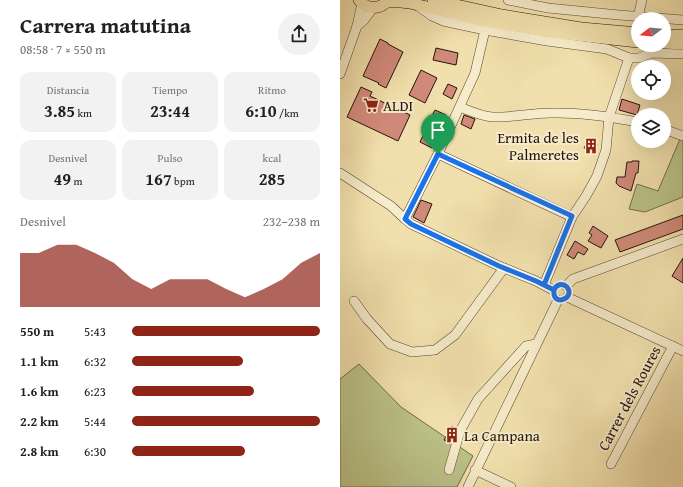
<!DOCTYPE html>
<html lang="es">
<meta charset="utf-8">
<style>
:root{--surface:#fff;--page:#f2f2f2;--text:#202124;--muted:#757577;--accent:#8f2418}
body{margin:0;font-family:"Gentium Book Plus",serif;background:var(--page);color:var(--text);height:100vh;display:flex;flex-direction:column;font-size:15px;white-space:nowrap}
*{box-sizing:border-box;margin:0}
p{font-size:13px;color:var(--muted)}
.icon{flex:none;width:22px;height:22px;fill:none;stroke:currentColor;stroke-width:2;stroke-linecap:round;stroke-linejoin:round}
.map{position:relative;flex:1;overflow:hidden}
.drawer{display:flex;flex-direction:column;background:var(--surface);width:340px}
.drawer>*{flex:none}
.needle{width:26px;rotate:254deg}
.tools{position:absolute;left:291px;top:12px;display:grid;gap:8px}
.tools a{display:grid;place-items:center;width:40px;height:40px;border-radius:50%;background:var(--surface);box-shadow:0 4px 16px #0002;font-size:20px}
.pin{position:absolute;display:grid;place-items:center;width:34px;height:34px;color:#fff;margin:-41px -17px;border-radius:50% 50% 50% 0;rotate:-45deg;box-shadow:0 0 4px #0007}
.pin .icon{rotate:45deg}
.round{display:grid;place-items:center;flex:none;width:42px;height:42px;border-radius:21px;background:var(--page)}
.head{display:flex;align-items:center;justify-content:space-between;height:68px;padding:0 20px}
h1{font-size:22px;font-weight:700;line-height:30px}
.figures{display:grid;grid-template-columns:repeat(3,1fr);gap:6px;height:68px;padding:4px 20px}
.figures div{display:grid;align-content:center;border-radius:10px;background:var(--page);text-align:center}
.figures b{font-size:17px;font-weight:700}
.figures small{font-size:11px;font-weight:400}
.figures p{font-size:11px}
.chart{height:112px;padding:8px 20px}
.chart p{display:flex;justify-content:space-between}
.chart svg{width:100%;height:72px;margin-top:4px;fill:var(--accent);opacity:.7}
ul{padding:0 20px;list-style:none;font-size:13px}
li{display:grid;grid-template-columns:64px 48px 1fr;align-items:center;height:30px}
li i{height:10px;border-radius:5px;background:var(--accent)}
main{display:flex;flex:1;min-height:0}
.map>svg:first-child{display:block}
.green{fill:#bbc289;stroke:#6f6b4a}
.building{fill:#d18a7a;stroke:#23140a}
.lines{fill:none;stroke-linecap:round;stroke-linejoin:round}
.minor-casing{stroke:#564733;stroke-width:10}
.major-casing{stroke:#23140a;stroke-width:12}
.minor{stroke:#f6ebca;stroke-width:9}
.major{stroke:#f1e0ad;stroke-width:11}
.route-casing{stroke:#fff;stroke-width:8}
.route{stroke:#1a73e8;stroke-width:5}
.labels{text-anchor:middle;dominant-baseline:central;stroke-width:4;stroke-linejoin:round;paint-order:stroke}
.poi-label{font-size:15px;fill:#23140a;stroke:#f6ebca;text-anchor:start}
.street-label{font-size:15px;fill:#23140a;stroke:#f6ebca}
</style>
<main>
<section class="drawer">
<div class="head"><div><h1>Carrera matutina</h1><p>08:58 · 7 × 550 m</p></div><a class="round"><svg class="icon" aria-label="share" viewBox="0 0 24 24"><path d="M12 15V3M7 8l5-5 5 5M5 13v7h14v-7"/></svg></a></div>
<div class="figures">
<div><p>Distancia</p><b>3.85<small> km</small></b></div>
<div><p>Tiempo</p><b>23:44</b></div>
<div><p>Ritmo</p><b>6:10<small> /km</small></b></div>
</div>
<div class="figures">
<div><p>Desnivel</p><b>49<small> m</small></b></div>
<div><p>Pulso</p><b>167<small> bpm</small></b></div>
<div><p>kcal</p><b>285</b></div>
</div>
<div class="chart"><p><span>Desnivel</span>232–238 m</p>
<svg viewBox="0 0 160 44" preserveAspectRatio="none"><path d="M0 44V11L10 11L20 6L30 6L40 11L50 17L60 27L70 33L80 27L90 27L100 27L110 33L120 38L130 33L140 27L150 17L160 11V44z"/></svg>
</div>
<ul>
<li><b>550 m</b>5:43<i style="width:100%"></i></li>
<li><b>1.1 km</b>6:32<i style="width:59%"></i></li>
<li><b>1.6 km</b>6:23<i style="width:65%"></i></li>
<li><b>2.2 km</b>5:44<i style="width:100%"></i></li>
<li><b>2.8 km</b>6:30<i style="width:60%"></i></li>
</ul>
</section>
<div class="map">
<svg width="343" height="487" viewBox="0 0 343 487">
<rect width="100%" height="100%" fill="#f1e0ad"/>
<filter id="stains"><feTurbulence type="fractalNoise" baseFrequency=".005" numOctaves="4"/><feColorMatrix values="0 0 0 0 .2 0 0 0 0 .09 0 0 0 0 .02 0 0 0 .5 -.17"/></filter>
<radialGradient id="worn" r=".72"><stop offset=".6" stop-color="#630" stop-opacity="0"/><stop offset="1" stop-color="#630" stop-opacity=".3"/></radialGradient>
<g class="green">
<polygon points="340,139 343,141 343,197 305,212 289,209 297,184 318,191"/>
<polygon points="19,364 61,407 133,456 117,487 0,487 0,379"/>
</g>
<g class="building">
<polygon points="40,39 48,43 48,44 63,52 46,88 38,84 39,83 23,76"/>
<polygon points="96,48 118,53 116,65 93,60"/>
<polygon points="81,70 97,78 85,103 69,95"/>
<polygon points="108,84 117,88 112,99 103,94"/>
<polygon points="21,87 32,92 30,96 70,115 58,141 7,117"/>
<polygon points="282,99 300,105 297,115 279,110"/>
<polygon points="95,110 106,115 103,123 91,117"/>
<polygon points="124,115 135,119 131,129 121,124"/>
<polygon points="85,131 97,137 92,148 80,142"/>
<polygon points="248,140 257,144 253,152 244,148"/>
<polygon points="292,161 299,161 298,173 296,173 291,191 279,186 276,183 277,177 285,177 287,162 292,162"/>
<polygon points="81,200 92,204 84,223 73,217"/>
<polygon points="343,215 343,229 280,252 275,240"/>
<polygon points="253,226 268,236 261,248 248,241 252,235 249,233"/>
<polygon points="235,241 248,249 244,255 238,252 234,259 227,255"/>
<polygon points="343,258 343,283 332,276"/>
<polygon points="112,426 115,428 110,443 104,440"/>
</g>
<g class="lines">
<g class="minor-casing">
<g id="minor">
<polyline points="168,0 208,8 279,15 343,20"/>
<polyline points="78,6 92,16 103,21 145,30 207,41 267,49 289,58 299,58 311,53 343,54"/>
<polyline points="298,17 302,0"/>
<polyline points="17,26 24,20 33,8"/>
<polyline points="0,74 17,26 22,3"/>
<path d="M120 107C130 111 141 116 152 117 171 118 191 113 210 113 239 112 269 117 298 122"/>
<polyline points="324,129 343,136"/>
<polyline points="98,154 232,217"/>
<polyline points="0,173 51,206 65,219 71,224 159,266 196,281 213,290"/>
<polyline points="65,219 98,154 135,73 145,30"/>
<polyline points="204,285 232,217 246,196 257,176 266,150 269,117 289,58"/>
<polyline points="226,286 233,279 343,239"/>
<polyline points="227,297 343,351"/>
<polyline points="14,301 27,319 50,344 72,352 95,350 115,335 164,268"/>
<polyline points="271,464 333,346"/>
<polyline points="109,470 120,431 138,399 186,346 196,344"/>
<polyline points="135,470 171,487"/>
<polyline points="128,487 218,300"/>
</g>
</g>
<g class="major-casing">
<g id="major">
<path d="M19 0C27 10 40 10 48 0"/>
<polyline points="93,0 162,15 241,28 298,33"/>
<polyline points="46,2 61,2 70,3 139,20 218,33 298,42"/>
<polyline points="324,35 343,35"/>
<polyline points="324,43 343,44"/>
</g>
</g>
<use href="#minor" class="minor"/>
<use href="#major" class="major"/>
</g>
<g class="lines">
<g class="route-casing">
<path id="route" d="M98 154 232 216 204 285 214 290C212 308 236 298 227 287 222 282 216 285 214 290L196 281 159 266 71 224 65 219 98 154"/>
</g>
<use href="#route" class="route"/>
</g>
<defs>
<g id="supermarket-bare" transform="scale(1.2)"><path d="M-6-5.5h2.5l.6 2H6L4.5 2H-2.5L-4.4-4H-6ZM-1.5 3.2a1.3 1.3 0 1 0 .1 0ZM3 3.2a1.3 1.3 0 1 0 .1 0Z" fill="#8f2418" stroke="#f6ebca" stroke-width="2.5" paint-order="stroke"/></g>
<g id="building-bare" transform="scale(1.2)"><path d="M-4-6H4V6H1V3H-1V6H-4ZM-2.5-4.3h1.7v1.8h-1.7ZM.8-4.3h1.7v1.8H.8ZM-2.5-1h1.7V.8h-1.7ZM.8-1h1.7V.8H.8Z" fill="#8f2418" stroke="#f6ebca" stroke-width="2.5" paint-order="stroke"/></g>
</defs>
<g fill-rule="evenodd">
<use href="#supermarket-bare" x="31" y="105"/>
<use href="#building-bare" x="251" y="146"/>
<use href="#building-bare" x="112" y="435"/>
</g>
<g class="labels">
<g class="poi-label">
<text x="43" y="105">ALDI</text>
<text x="239" y="137" text-anchor="end">Ermita de les<tspan x="239" dy="17">Palmeretes</tspan></text>
<text x="124" y="435">La Campana</text>
</g>
<g class="street-label">
<text transform="translate(289 398) rotate(-62)">Carrer dels Roures</text>
</g>
</g>
<rect width="100%" height="100%" filter="url(#stains)"/>
<rect width="100%" height="100%" fill="url(#worn)"/>
</svg>
<div class="tools">
<a><svg class="needle" viewBox="-14 -14 28 28"><path d="M0-13l5 13h-10z" fill="#e53935"/><path d="M0 13l5-13h-10z" fill="#757577"/></svg></a>
<a><svg class="icon" aria-label="locate" viewBox="0 0 24 24"><circle cx="12" cy="12" r="6"/><path d="M12 2v4M12 18v4M2 12h4M18 12h4"/></svg></a>
<a><svg class="icon" aria-label="layers" viewBox="0 0 24 24"><path d="M12 4l9 5-9 5-9-5zM3 14l9 5 9-5"/></svg></a>
</div>
<div class="pin" style="left:98px;top:154px;background:#1e9e55"><svg class="icon" aria-label="arrive" viewBox="0 0 24 24"><path d="M6 21V4h12l-3 4 3 4H6"/></svg></div>
</div>
</main>
